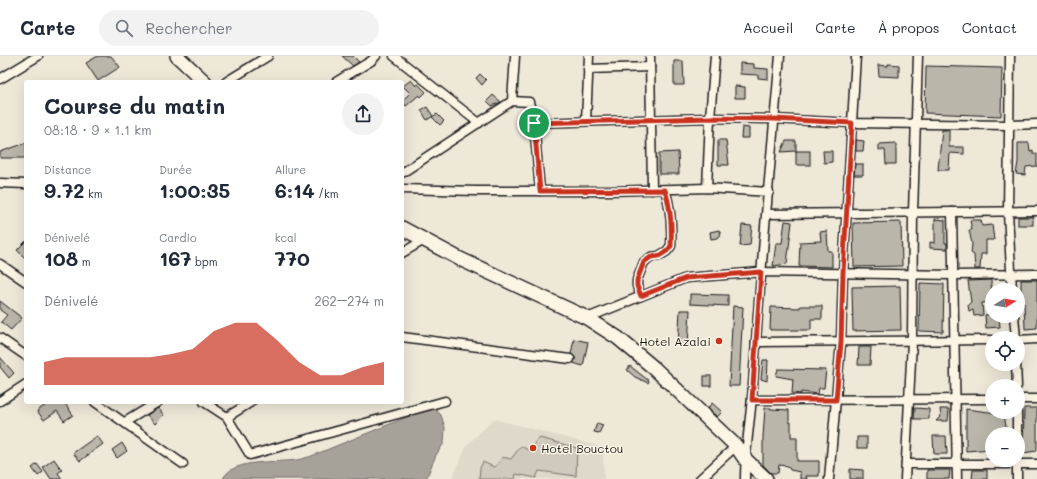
<!DOCTYPE html>
<html lang="fr">
<meta charset="utf-8">
<style>
:root{--surface:#fff;--page:#f2f2f3;--text:#1f2937;--muted:#747a83;--line:#e0e1e3;--accent:#c8321e}
body{margin:0;font-family:Mali,sans-serif;background:var(--page);color:var(--text);height:100vh;display:flex;flex-direction:column;font-size:15px;white-space:nowrap}
*{box-sizing:border-box;margin:0}
p{font-size:13px;color:var(--muted)}
.icon{flex:none;width:22px;height:22px;fill:none;stroke:currentColor;stroke-width:2;stroke-linecap:round;stroke-linejoin:round}
.map{position:relative;flex:1;overflow:hidden}
.side{position:absolute;left:24px;top:24px;width:380px;height:324px;display:flex;flex-direction:column;background:var(--surface);border-radius:4px;box-shadow:0 4px 16px #0002}
.side>*{flex:none}
.needle{width:26px;rotate:79deg}
.controls{position:absolute;left:985px;top:227px;display:grid;gap:8px}
.controls a{display:grid;place-items:center;width:40px;height:40px;border-radius:50%;background:var(--surface);box-shadow:0 4px 16px #0002;font-size:20px}
.pin{position:absolute;display:grid;place-items:center;width:34px;height:34px;color:#fff;margin:-17px;border:2px solid #fff;border-radius:50%;box-shadow:0 1px 4px #0007}
.round{display:grid;place-items:center;flex:none;width:42px;height:42px;border-radius:21px;background:var(--page)}
.headline{display:flex;align-items:center;justify-content:space-between;height:68px;padding:0 20px}
h1{font-size:22px;font-weight:800;line-height:30px}
.figures{display:grid;grid-template-columns:repeat(3,1fr);gap:6px;height:68px;padding:4px 20px}
.figures div{display:grid;align-content:center}
.figures b{font-size:20px;font-weight:800}
.figures small{font-size:11px;font-weight:400}
.figures p{font-size:11px}
.chart{height:112px;padding:8px 20px}
.chart p{display:flex;justify-content:space-between}
.chart svg{width:100%;height:72px;margin-top:4px;fill:var(--accent);opacity:.7}
header{display:flex;align-items:center;gap:24px;box-sizing:border-box;height:56px;padding:0 20px;background:var(--surface);border-bottom:1px solid var(--line)}
header strong{font-size:19px}
nav{display:flex;gap:22px;margin-inline-start:auto;font-size:14px}
.search{width:280px;height:36px;background:var(--page);display:flex;align-items:center;gap:10px;box-sizing:border-box;padding:0 14px;border-radius:22px;color:var(--muted);font-size:15px}
.map>svg:first-child{display:block}
.built{fill:#ded9cb}
.green{fill:#cfcabd;stroke:#76736c}
.water{fill:#a7a299;stroke:#6f6c67}
.building{fill:#bab6aa;stroke:#1c1c1c}
.lines{fill:none;stroke-linecap:round;stroke-linejoin:round}
.street-casing{stroke:#1c1c1c;stroke-width:11}
.primary-casing{stroke:#1c1c1c;stroke-width:16}
.street{stroke:#fcf5e5;stroke-width:8}
.primary{stroke:#fcf5e5;stroke-width:13}
.route-casing{stroke:#fff;stroke-width:8}
.route{stroke:#c8321e;stroke-width:5}
.poi-dot{fill:#c8321e;stroke:#fcf5e5;stroke-width:1.5}
.labels{text-anchor:middle;dominant-baseline:central;stroke-width:3;stroke-linejoin:round;paint-order:stroke}
.poi-label{font-size:12px;fill:#1c1c1c;stroke:#fcf5e5;text-anchor:end}
</style>
<header>
<strong>Carte</strong>
<div class="search"><svg class="icon" aria-label="search" viewBox="0 0 24 24"><circle cx="10" cy="10" r="6"/><path d="M15 15l6 6"/></svg>Rechercher</div>
<nav><a>Accueil</a><a>Carte</a><a>À propos</a><a>Contact</a></nav>
</header>
<div class="map">
<svg width="1037" height="423" viewBox="0 0 1037 423">
<rect width="100%" height="100%" fill="#eee8d9"/>
<filter id="ink" filterUnits="userSpaceOnUse"><feTurbulence type="fractalNoise" baseFrequency=".025" numOctaves="2"/><feDisplacementMap in="SourceGraphic" scale="8" xChannelSelector="R" yChannelSelector="G"/><feConvolveMatrix kernelMatrix="1 2 1 2 8 2 1 2 1" color-interpolation-filters="sRGB"/></filter>
<g filter="url(#ink)">
<polygon class="built" points="494,363 594,389 603,393 604,423 452,423 467,389"/>
<polygon class="green" points="540,382 577,392 576,420 539,415 536,422 516,418 515,423 479,423 480,412 483,406 494,411 500,406 502,401 511,403 521,390 528,394 533,390 535,386"/>
<path class="water" d="M435 353 441 359 445 372 444 387 436 399 426 423H223C232 402 278 407 297 404 301 403 305 402 309 401L422 355Z"/>
<g class="building">
<polygon points="98,0 111,0 120,11 98,25 86,7"/>
<polygon points="342,0 353,0 359,6 353,10"/>
<polygon points="674,5 683,5 684,29 674,29"/>
<polygon points="740,7 754,8 754,12 768,13 768,23 758,22 758,19 740,18"/>
<polygon points="888,8 899,9 899,21 879,20 878,9 888,10"/>
<polygon points="926,10 1002,12 1001,60 925,57"/>
<polygon points="480,18 486,24 482,29 476,22"/>
<polygon points="411,24 416,30 418,28 426,36 421,41 419,39 406,50 402,45 410,37 403,30"/>
<polygon points="735,30 745,31 745,42 735,42"/>
<polygon points="493,39 501,46 492,50 487,45"/>
<polygon points="427,51 433,60 427,64 421,54"/>
<polygon points="437,58 444,65 440,69 432,61"/>
<polygon points="742,71 749,72 749,82 741,82"/>
<polygon points="942,74 949,74 949,91 964,91 964,98 950,97 949,114 938,114"/>
<polygon points="718,84 726,84 729,109 718,109"/>
<polygon points="856,84 864,85 863,95 856,95"/>
<polygon points="786,85 796,85 796,95 781,96"/>
<polygon points="26,87 26,102 0,102 0,96"/>
<polygon points="896,87 896,108 886,108 885,94 879,94 879,88"/>
<polygon points="1018,87 1029,87 1030,95 1033,94 1033,98 1037,98 1037,110 1026,111 1025,119 1016,118 1018,106"/>
<rect x="796" y="95" width="14" height="14"/>
<polygon points="823,95 832,95 832,106 824,107"/>
<polygon points="678,96 679,118 659,118 659,97"/>
<polygon points="855,108 863,108 863,119 854,119"/>
<rect x="1018" y="161" width="15" height="8"/>
<polygon points="935,163 945,164 945,187 947,187 947,193 930,192 930,186 935,187"/>
<polygon points="970,164 981,164 982,170 992,169 994,184 986,184 986,198 981,198 980,213 975,213 974,199 971,197 972,188 969,174 972,174"/>
<polygon points="785,165 792,166 787,208 773,210 776,187 782,187"/>
<polygon points="901,166 902,210 854,211 853,167"/>
<polygon points="742,169 752,170 750,189 740,190"/>
<polygon points="719,174 721,179 717,182 711,183 710,176"/>
<polygon points="827,175 828,195 832,195 832,211 799,210 800,186 821,185 820,176"/>
<polygon points="26,185 26,203 17,194"/>
<polygon points="991,224 992,246 982,247 983,259 974,260 973,254 969,255 968,249 971,246 968,225"/>
<polygon points="1021,224 1037,224 1037,272 1025,273 1024,247 1021,247"/>
<polygon points="920,227 944,228 943,276 919,275"/>
<polygon points="900,230 901,274 853,275 852,231"/>
<polygon points="690,238 728,239 728,250 690,248"/>
<polygon points="0,245 22,262 11,274 1,266 7,259 0,254"/>
<polygon points="733,250 743,251 739,330 729,330"/>
<polygon points="800,250 822,250 822,263 811,263 811,274 770,274 771,251 800,252"/>
<polygon points="680,254 690,254 688,290 678,290"/>
<polygon points="992,258 992,260 999,260 1000,271 986,272 985,259"/>
<polygon points="574,283 588,286 583,310 573,307 575,304 575,301 571,298"/>
<polygon points="859,291 871,291 870,309 858,309"/>
<polygon points="0,301 14,317 9,322 0,311"/>
<polygon points="763,304 768,304 767,325 761,323"/>
<polygon points="630,310 649,325 648,327 635,321 627,314"/>
<polygon points="778,313 826,314 824,332 819,332 818,338 801,336 801,338 792,337 793,323 776,320"/>
<rect x="704" y="320" width="7" height="10"/>
<polygon points="50,346 64,346 73,359 64,365 57,355 44,364 37,355"/>
<polygon points="712,347 722,356 717,361 708,352"/>
<polygon points="158,352 164,359 155,368 147,359"/>
<polygon points="765,352 771,352 771,353 789,354 789,366 791,366 791,381 797,381 797,405 819,405 819,420 806,420 807,423 800,423 800,416 790,414 788,410 779,409 778,417 771,417 763,409 763,381"/>
<polygon points="915,352 929,353 929,363 914,363"/>
<polygon points="1024,352 1037,352 1037,395 1023,397"/>
<polygon points="940,353 949,353 948,365 936,365 941,360"/>
<polygon points="966,353 1004,358 1007,378 992,378 992,393 966,395"/>
<polygon points="597,367 603,369 599,377 594,376"/>
<polygon points="97,380 103,388 80,405 73,397"/>
<polygon points="933,380 946,380 947,398 934,398"/>
<rect x="857" y="381" width="10" height="11"/>
<polygon points="122,387 127,395 117,402 112,394"/>
<polygon points="54,403 62,414 58,417 62,423 51,423 43,411"/>
<polygon points="37,408 43,416 38,420 32,412"/>
<polygon points="850,413 863,414 863,423 850,423"/>
<polygon points="927,414 950,414 949,423 927,423"/>
<polygon points="973,414 987,414 987,423 972,423"/>
</g>
<g class="lines">
<g class="street-casing">
<g id="street">
<polyline points="394,0 479,67"/>
<polyline points="650,0 652,134"/>
<polyline points="1010,0 1008,156 1012,234"/>
<polyline points="588,13 650,11"/>
<polyline points="0,23 38,0"/>
<polyline points="226,26 268,0"/>
<polyline points="336,26 371,5 376,0"/>
<polyline points="512,45 515,0"/>
<polyline points="586,65 589,0"/>
<polyline points="534,67 710,62 774,63 852,67 1009,69 1037,68"/>
<polyline points="402,117 512,45 529,46 534,67 540,135"/>
<polyline points="0,127 26,128"/>
<polyline points="707,132 710,62 715,0"/>
<polyline points="402,133 476,135 609,135 707,132 769,136"/>
<polyline points="952,156 957,423"/>
<polyline points="767,158 1037,155"/>
<polyline points="402,197 424,184"/>
<polyline points="0,208 26,226"/>
<path d="M641 240 637 230V224L644 206 651 201 659 200 667 195 671 190C672 171 671 152 665 134"/>
<polyline points="1014,260 1016,282"/>
<polyline points="587,262 686,222 761,216 953,219 1037,218"/>
<polyline points="402,281 570,303"/>
<polyline points="0,282 26,300"/>
<polyline points="1018,284 1037,283"/>
<polyline points="756,286 992,284"/>
<polyline points="1016,308 1017,330"/>
<polyline points="1018,343 1037,343"/>
<polyline points="752,344 992,343"/>
<polyline points="0,345 26,328"/>
<polyline points="95,346 183,408"/>
<polyline points="204,346 227,361 250,399 445,345"/>
<polyline points="1017,356 1017,378"/>
<polyline points="227,361 251,346"/>
<polyline points="125,366 158,346"/>
<polyline points="906,408 1037,408"/>
<polyline points="700,423 736,390"/>
<path d="M745 423C745 392 751 361 753 329 760 219 770 110 780 0"/>
<polyline points="829,423 841,286 843,217 856,0"/>
<polyline points="905,423 912,285 913,156 918,0"/>
<polyline points="1017,423 1017,405"/>
</g>
</g>
<g class="primary-casing">
<g id="primary">
<polyline points="177,0 205,26"/>
<polyline points="402,172 460,203 587,262 618,282 654,312 736,390 745,403 766,423"/>
</g>
</g>
<use href="#street" class="street"/>
<use href="#primary" class="primary"/>
</g>
</g>
<g class="lines" filter="url(#ink)">
<g class="route-casing">
<path id="route" d="M710 62 774 63 852 67 843 217 841 286 836 344H752L761 216 686 222 641 240 637 230V224L644 206 651 201 659 200 667 195 671 190C672 171 671 152 665 134L540 135 534 67Z"/>
</g>
<use href="#route" class="route"/>
</g>
<g class="poi-dot">
<circle cx="719" cy="285" r="4"/>
<circle cx="533" cy="392" r="4"/>
</g>
<g class="labels">
<g class="poi-label">
<text x="711" y="285">Hotel Azalai</text>
<text x="541" y="392" text-anchor="start">Hotel Bouctou</text>
</g>
</g>
</svg>
<div class="controls">
<a><svg class="needle" viewBox="-14 -14 28 28"><path d="M0-13l5 13h-10z" fill="#e53935"/><path d="M0 13l5-13h-10z" fill="#747a83"/></svg></a>
<a><svg class="icon" aria-label="locate" viewBox="0 0 24 24"><circle cx="12" cy="12" r="6"/><path d="M12 2v4M12 18v4M2 12h4M18 12h4"/></svg></a>
<a>+</a>
<a>−</a>
</div>
<div class="pin" style="left:534px;top:67px;background:#1e9e55"><svg class="icon" aria-label="arrive" viewBox="0 0 24 24"><path d="M6 21V4h12l-3 4 3 4H6"/></svg></div>
<section class="side">
<div class="headline"><div><h1>Course du matin</h1><p>08:18 · 9 × 1.1 km</p></div><a class="round"><svg class="icon" aria-label="share" viewBox="0 0 24 24"><path d="M12 15V3M7 8l5-5 5 5M5 13v7h14v-7"/></svg></a></div>
<div class="figures">
<div><p>Distance</p><b>9.72<small> km</small></b></div>
<div><p>Durée</p><b>1:00:35</b></div>
<div><p>Allure</p><b>6:14<small> /km</small></b></div>
</div>
<div class="figures">
<div><p>Dénivelé</p><b>108<small> m</small></b></div>
<div><p>Cardio</p><b>167<small> bpm</small></b></div>
<div><p>kcal</p><b>770</b></div>
</div>
<div class="chart"><p><span>Dénivelé</span>262–274 m</p>
<svg viewBox="0 0 160 44" preserveAspectRatio="none"><path d="M0 44V30L10 27L20 27L30 27L40 27L50 27L60 25L70 22L80 11L90 6L100 6L110 17L120 30L130 38L140 38L150 33L160 30V44z"/></svg>
</div>
</section>
</div>
